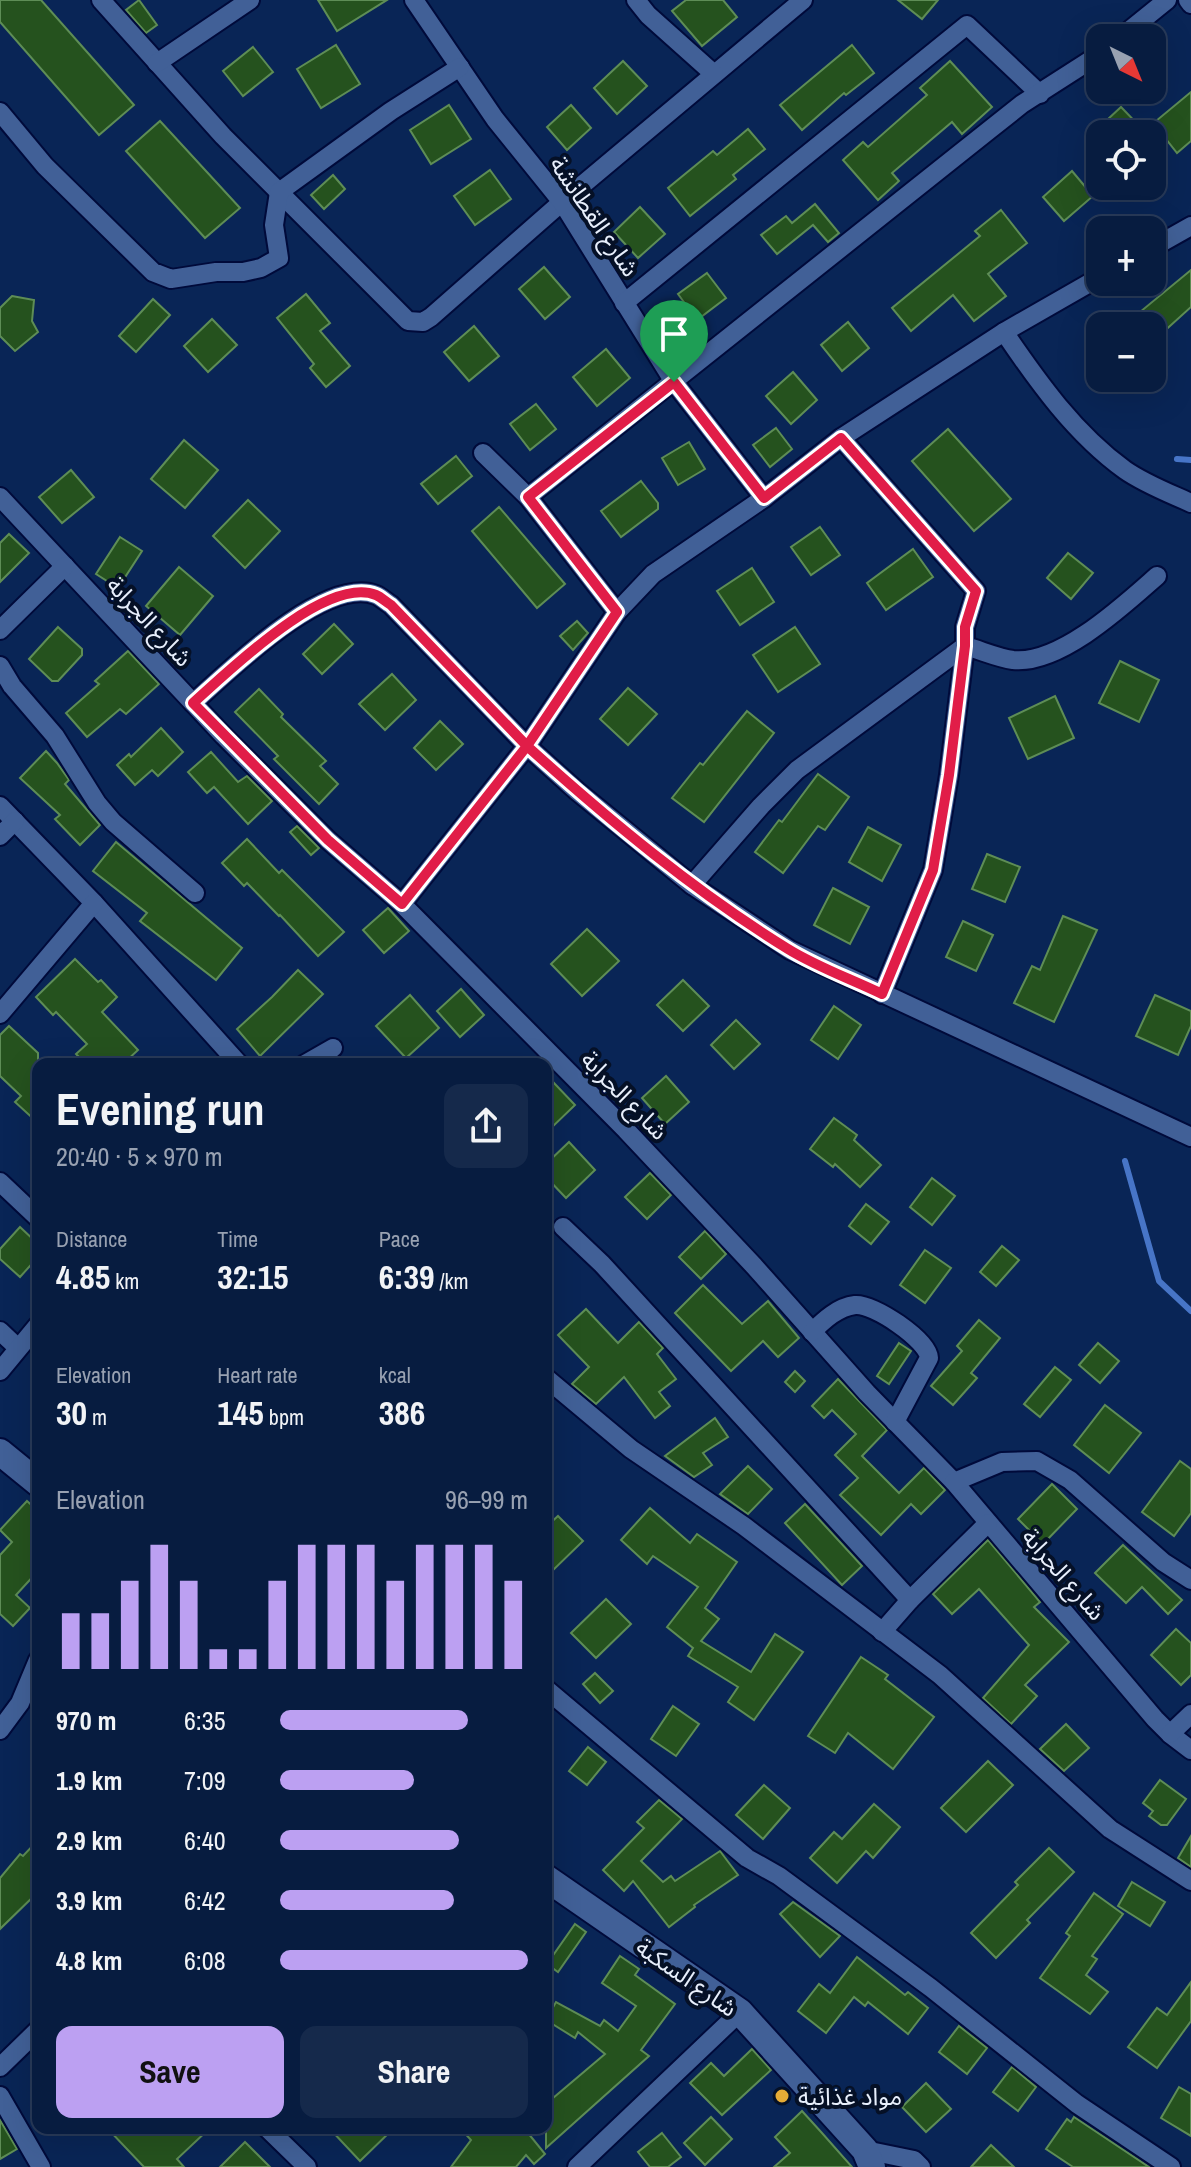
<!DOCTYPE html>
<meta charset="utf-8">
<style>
:root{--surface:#071c40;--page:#15294b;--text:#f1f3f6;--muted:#98a1b1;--line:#283a59;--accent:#bca0f2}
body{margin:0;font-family:"Archivo Narrow","Noto Sans Arabic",sans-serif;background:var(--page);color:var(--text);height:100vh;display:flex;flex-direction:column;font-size:30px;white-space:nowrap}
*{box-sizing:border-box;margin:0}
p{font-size:26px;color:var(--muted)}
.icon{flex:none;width:44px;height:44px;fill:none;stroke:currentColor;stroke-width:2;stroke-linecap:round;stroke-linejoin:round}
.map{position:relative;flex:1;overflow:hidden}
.panel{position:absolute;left:32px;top:1058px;width:520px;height:1076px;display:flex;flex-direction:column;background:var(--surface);border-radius:16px;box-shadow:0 8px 32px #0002,0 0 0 2px var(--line)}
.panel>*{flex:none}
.needle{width:52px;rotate:137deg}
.fabs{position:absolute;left:1086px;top:24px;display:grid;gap:16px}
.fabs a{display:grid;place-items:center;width:80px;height:80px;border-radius:16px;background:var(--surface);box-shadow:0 8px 32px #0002,0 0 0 2px var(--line);font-size:40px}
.pin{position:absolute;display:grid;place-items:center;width:68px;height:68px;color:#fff;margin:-82px -34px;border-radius:50% 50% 50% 0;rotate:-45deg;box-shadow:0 0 8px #0007}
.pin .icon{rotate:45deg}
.round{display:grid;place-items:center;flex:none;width:84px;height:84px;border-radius:16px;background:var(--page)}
.headline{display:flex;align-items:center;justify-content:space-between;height:136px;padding:0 24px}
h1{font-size:44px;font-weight:700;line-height:60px}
.metrics{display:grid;grid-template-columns:repeat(3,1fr);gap:12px;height:136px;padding:8px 24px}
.metrics div{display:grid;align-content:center}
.metrics b{font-size:34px;font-weight:700}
.metrics small{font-size:22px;font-weight:400}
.metrics p{font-size:22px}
.chart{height:224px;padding:16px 24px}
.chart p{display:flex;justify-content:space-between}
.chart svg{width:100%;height:144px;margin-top:8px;stroke:var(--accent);stroke-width:6}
.primary-button{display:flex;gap:16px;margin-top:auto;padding:16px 24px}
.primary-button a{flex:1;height:92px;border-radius:16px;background:var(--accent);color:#111;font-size:32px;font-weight:700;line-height:92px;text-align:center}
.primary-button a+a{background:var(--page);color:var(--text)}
ul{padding:0 24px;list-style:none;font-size:26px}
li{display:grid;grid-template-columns:128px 96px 1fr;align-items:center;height:60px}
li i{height:20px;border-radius:10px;background:var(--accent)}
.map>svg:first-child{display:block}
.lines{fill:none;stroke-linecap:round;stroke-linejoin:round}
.stream{stroke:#4775c7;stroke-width:6}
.building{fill:#25521e;stroke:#5e8d56;stroke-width:2}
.minor-casing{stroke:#000a3a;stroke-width:22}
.secondary-casing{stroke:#000a3a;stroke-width:30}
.minor{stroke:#416097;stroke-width:18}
.secondary{stroke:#416097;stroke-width:26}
.route-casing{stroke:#fff;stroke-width:16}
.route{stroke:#e11d48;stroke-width:10}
.poi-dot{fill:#e6ac36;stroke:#051026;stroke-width:3}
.labels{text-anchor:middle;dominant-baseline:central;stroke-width:8;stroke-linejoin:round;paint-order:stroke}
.street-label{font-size:24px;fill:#e8effc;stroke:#051026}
.poi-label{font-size:24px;fill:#e8effc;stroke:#051026;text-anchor:start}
</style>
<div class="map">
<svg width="1191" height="2167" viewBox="0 0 1191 2167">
<rect width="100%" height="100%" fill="#092556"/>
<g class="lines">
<g class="stream">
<polyline points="1177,459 1191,460"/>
<polyline points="1125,1161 1159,1281 1191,1311"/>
</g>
</g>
<g class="building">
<polygon points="0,0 41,0 134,105 99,135 0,22"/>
<polygon points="139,0 157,25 146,33 126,10"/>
<polygon points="318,0 387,0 337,31"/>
<polygon points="686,0 723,0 737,17 702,46 672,11"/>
<polygon points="898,0 938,0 922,19"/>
<polygon points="336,45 360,84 321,108 297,69"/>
<polygon points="852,45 874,73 846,95 844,93 802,130 780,105"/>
<polygon points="253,47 273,72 243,96 223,71"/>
<polygon points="623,61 647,86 617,114 594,88"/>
<polygon points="950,61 992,107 962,134 952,122 892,173 899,181 878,200 843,160 863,142 868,147 927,95 920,88"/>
<polygon points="1191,92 1191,141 1177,153 1162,134 1092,134 1121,107 1144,131"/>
<polygon points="449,105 471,139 431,164 410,130"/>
<polygon points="571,105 591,128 567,150 547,127"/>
<polygon points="160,121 240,208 205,238 126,151"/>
<polygon points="748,129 765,149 733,175 736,179 690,216 668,188 713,151 717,155"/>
<polygon points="490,170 511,199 475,225 454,196"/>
<polygon points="1072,171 1093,196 1064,221 1043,197"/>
<polygon points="333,175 345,189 324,209 311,195"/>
<polygon points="815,204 839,233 828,242 813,225 777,254 761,235 786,216 792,223"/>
<polygon points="640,207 665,234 638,258 614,232"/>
<polygon points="1001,210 1027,243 988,274 1006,296 974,321 953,295 911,331 892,308 980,236 975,231"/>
<polygon points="544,267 570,297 545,319 519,289"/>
<polygon points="1191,270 1191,307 1160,335 1140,312"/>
<polygon points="707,273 726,298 697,320 678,294"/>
<polygon points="306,294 330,323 320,331 350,366 326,387 310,368 314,364 277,318"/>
<polygon points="12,296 34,300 32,321 38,332 15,351 0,336 0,308"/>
<polygon points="153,299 170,315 136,352 119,336"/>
<polygon points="212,319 237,345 208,372 184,346"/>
<polygon points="848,322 869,348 842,371 821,345"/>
<polygon points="474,326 499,356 469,381 444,352"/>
<polygon points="606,349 630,378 597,406 573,377"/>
<polygon points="793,372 817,400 791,424 766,396"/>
<polygon points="536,404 556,429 530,450 510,424"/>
<polygon points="776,428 792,449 770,467 753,445"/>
<polygon points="948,429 1011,499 974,531 912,461"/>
<polygon points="184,440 218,470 185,508 151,479"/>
<polygon points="689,442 705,469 678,485 662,458"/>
<polygon points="456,456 472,476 438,504 421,484"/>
<polygon points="71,470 94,497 62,523 39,497"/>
<polygon points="641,481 658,503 658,509 621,537 601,511"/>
<polygon points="248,500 280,531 245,568 213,536"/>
<polygon points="499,507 565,584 537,608 472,531"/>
<polygon points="820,527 840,555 811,575 791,547"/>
<polygon points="9,534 29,553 0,582 0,543"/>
<polygon points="120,537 142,551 118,588 96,574"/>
<polygon points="913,549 933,577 886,610 867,583"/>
<polygon points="1068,553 1093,573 1071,599 1047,578"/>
<polygon points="179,567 213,596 180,635 146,606"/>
<polygon points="752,568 774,602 740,625 717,591"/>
<polygon points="577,621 588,633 573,650 560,636"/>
<polygon points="334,624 353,644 322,674 303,654"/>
<polygon points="58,627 82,649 82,655 58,681 52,681 29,659"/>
<polygon points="795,627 820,664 778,692 753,655"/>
<polygon points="128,651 159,684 126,714 120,709 87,737 66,713 99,684 95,681"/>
<polygon points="1120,661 1159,680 1139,722 1099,703"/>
<polygon points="392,674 416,700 385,730 359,704"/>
<polygon points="628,688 657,714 628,745 600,719"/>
<polygon points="259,689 283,714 281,717 326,761 320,766 338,784 319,804 274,759 278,756 235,712"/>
<polygon points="1055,696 1074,738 1028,759 1009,718"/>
<polygon points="747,711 774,733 704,822 672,798 700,763 703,765"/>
<polygon points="440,721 463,744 436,770 414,748"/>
<polygon points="161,728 183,752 158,776 152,770 135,785 117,765 129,754 131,757"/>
<polygon points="46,751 57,763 69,780 65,784 100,825 80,845 55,819 60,815 20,778"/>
<polygon points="211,752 238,782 247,776 272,801 248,824 214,787 207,793 188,772"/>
<polygon points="818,774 849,797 825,830 818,826 783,873 755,852 779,820 782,822"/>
<polygon points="297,826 319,848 311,855 290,832"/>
<polygon points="868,827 901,845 882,881 849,862"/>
<polygon points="247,839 279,873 282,870 344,932 318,956 280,915 279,916 247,883 244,886 222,863"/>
<polygon points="116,842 242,948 216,980 140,921 147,913 93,871"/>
<polygon points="987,854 1020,867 1005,902 972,889"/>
<polygon points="833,888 869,907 850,944 814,925"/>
<polygon points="388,908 409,931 384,953 363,930"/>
<polygon points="1063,916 1097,930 1054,1022 1014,1003 1032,966 1040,970"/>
<polygon points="963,921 993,935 976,971 946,957"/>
<polygon points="587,929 619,961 582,996 551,964"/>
<polygon points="75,959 98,982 101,980 117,997 102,1012 138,1050 123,1064 86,1064 76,1054 87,1044 56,1012 53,1015 36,997"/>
<polygon points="298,970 323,994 260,1056 237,1029 272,997"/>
<polygon points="683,980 709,1006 683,1031 657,1005"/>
<polygon points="461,989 484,1015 460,1037 437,1011"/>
<polygon points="410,995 439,1028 406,1058 376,1026"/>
<polygon points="1155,995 1191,1011 1191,1026 1178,1055 1136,1036"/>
<polygon points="834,1006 861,1025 838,1059 811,1040"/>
<polygon points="736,1020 760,1044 734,1069 711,1045"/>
<polygon points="9,1026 38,1053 38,1123 15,1102 21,1096 0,1076 0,1035"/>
<polygon points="666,1076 689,1102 665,1124 642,1098"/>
<polygon points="554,1083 575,1105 546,1133 546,1090"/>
<polygon points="834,1118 857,1135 854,1140 881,1165 860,1187 835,1164 833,1167 810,1149"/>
<polygon points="569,1142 595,1170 566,1198 546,1177 546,1164"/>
<polygon points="650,1173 671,1195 647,1219 625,1197"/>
<polygon points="932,1178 955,1196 932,1225 910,1207"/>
<polygon points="866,1204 889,1222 871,1244 849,1226"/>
<polygon points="20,1227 38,1244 38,1257 20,1277 0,1259 0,1249"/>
<polygon points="705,1231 726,1254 701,1279 679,1257"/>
<polygon points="1002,1246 1019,1260 996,1286 980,1272"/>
<polygon points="925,1250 951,1268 925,1303 900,1285"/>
<polygon points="703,1285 742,1324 768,1301 799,1338 778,1357 763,1341 731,1371 675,1313"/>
<polygon points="586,1309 618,1343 639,1322 663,1348 657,1354 676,1379 659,1392 670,1406 655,1418 624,1377 596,1404 572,1384 589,1367 558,1335"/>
<polygon points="979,1320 1000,1338 971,1373 977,1378 953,1405 931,1386 962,1351 957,1346"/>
<polygon points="899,1343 911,1351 889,1384 877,1376"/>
<polygon points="1098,1343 1119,1361 1100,1383 1079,1365"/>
<polygon points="1055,1367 1071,1380 1040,1417 1024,1404"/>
<polygon points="795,1371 805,1381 795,1392 785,1382"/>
<polygon points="838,1379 887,1430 862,1456 899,1493 924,1468 945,1490 921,1514 911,1504 881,1535 840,1495 858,1478 835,1455 856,1434 832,1410 824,1418 812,1406"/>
<polygon points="1105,1405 1141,1433 1109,1473 1074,1445"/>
<polygon points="715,1418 728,1437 703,1453 712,1465 694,1477 665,1456"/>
<polygon points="1180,1461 1191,1469 1191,1513 1174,1536 1142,1512"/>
<polygon points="748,1466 772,1489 748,1514 720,1494"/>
<polygon points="1052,1484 1077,1509 1043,1544 1018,1519"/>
<polygon points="27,1501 38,1511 38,1571 16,1595 30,1608 13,1626 0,1614 0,1555 12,1542 0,1530"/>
<polygon points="805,1504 862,1566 842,1585 785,1523"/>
<polygon points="650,1508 690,1543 697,1534 737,1562 705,1608 719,1619 701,1641 751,1672 775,1634 803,1652 754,1720 728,1702 738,1687 688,1656 693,1648 667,1627 698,1587 653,1556 647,1564 621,1540"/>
<polygon points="558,1516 583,1541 546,1577 546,1527"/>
<polygon points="988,1540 1040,1602 1034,1607 1069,1642 1025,1685 1037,1696 1011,1724 983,1698 1029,1645 979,1589 952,1614 933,1594"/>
<polygon points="1123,1545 1182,1600 1168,1614 1142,1587 1126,1603 1095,1573"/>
<polygon points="606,1599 631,1624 596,1658 571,1633"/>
<polygon points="1176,1629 1191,1643 1191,1675 1181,1685 1151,1655"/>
<polygon points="861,1657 888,1675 885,1679 934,1717 893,1769 848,1733 835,1753 808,1736"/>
<polygon points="595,1673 613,1691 600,1703 583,1684"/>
<polygon points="673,1706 699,1724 676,1756 651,1739"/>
<polygon points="1066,1724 1089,1748 1064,1771 1040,1749"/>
<polygon points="588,1747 606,1762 587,1785 569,1771"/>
<polygon points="988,1761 1013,1785 966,1832 941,1808"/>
<polygon points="1160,1780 1186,1799 1167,1825 1161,1825 1149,1816 1153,1811 1143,1803"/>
<polygon points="764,1785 790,1808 763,1839 736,1815"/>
<polygon points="659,1800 682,1819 641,1861 663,1882 671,1876 675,1881 720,1851 738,1875 694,1905 695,1907 669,1927 633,1881 624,1891 603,1870 644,1828 637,1822"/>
<polygon points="874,1804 900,1827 873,1858 866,1851 837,1883 810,1858 834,1832 842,1839"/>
<polygon points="1191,1836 1191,1867 1178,1858"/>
<polygon points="38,1840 38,1892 0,1929 0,1878 20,1854 23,1856"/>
<polygon points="1049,1848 1074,1872 1027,1920 1030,1923 996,1958 971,1933 1018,1885 1015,1882"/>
<polygon points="1132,1882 1165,1902 1150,1926 1118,1906"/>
<polygon points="1094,1893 1123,1914 1092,1956 1097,1959 1086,1975 1108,1992 1090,2014 1040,1978 1070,1936 1066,1933"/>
<polygon points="793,1902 840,1936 820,1957 780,1914"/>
<polygon points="575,1924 586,1932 558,1972 547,1964"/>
<polygon points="620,1956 639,1969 635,1975 675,2004 641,2050 649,2056 546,2148 546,2104 605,2054 578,2032 575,2038 546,2020 556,2002 600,2026 604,2020 618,2031 636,2006 602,1983"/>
<polygon points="857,1957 905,1995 908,1992 928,2008 908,2034 868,2002 865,2006 854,1997 826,2033 798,2011 819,1984 830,1993"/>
<polygon points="1191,1982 1191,2021 1157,2068 1128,2047 1157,2008 1167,2015"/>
<polygon points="959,2026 987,2048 967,2074 939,2052"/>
<polygon points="752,2049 771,2070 722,2115 690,2083 711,2063 724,2076"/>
<polygon points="1012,2067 1036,2087 1018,2111 993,2092"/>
<polygon points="926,2083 951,2109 926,2132 902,2107"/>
<polygon points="1179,2087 1191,2094 1191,2136 1161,2118"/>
<polygon points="802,2111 822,2133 852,2167 774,2167 790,2153 775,2137"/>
<polygon points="711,2117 732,2139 705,2165 684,2143"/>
<polygon points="1074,2117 1149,2167 1073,2167 1046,2149 1067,2119 1071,2122"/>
<polygon points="0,2120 17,2149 0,2159"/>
<polygon points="107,2128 210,2128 177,2159 184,2167 144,2167"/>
<polygon points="329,2128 394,2128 360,2161"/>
<polygon points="460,2128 524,2128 545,2154 534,2164 526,2155 516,2167 451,2167 471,2140"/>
<polygon points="662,2133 681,2157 668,2167 650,2167 638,2152"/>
<polygon points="245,2142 270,2167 220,2167"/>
<polygon points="991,2145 1014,2167 971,2167"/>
</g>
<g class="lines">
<g class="minor-casing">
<g id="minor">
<polyline points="101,0 223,136 408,321 423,322 431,317 562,202 803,0"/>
<polyline points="414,0 495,119 562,202 674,382 764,498"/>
<polyline points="636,0 648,15 714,74"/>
<polyline points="1188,0 1191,4"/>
<polyline points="1120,38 1167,0"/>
<polyline points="157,63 250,0"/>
<polyline points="0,112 45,166 153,272 171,279 216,272 243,272 261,268 279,258 274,225 279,192 391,111 460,67"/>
<polyline points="1152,248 1191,226"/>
<polyline points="624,303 967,25 1040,94"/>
<path d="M1004 332C1038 382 1075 434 1125 470 1145 484 1169 493 1191 503"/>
<polyline points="841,438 976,591 965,627 965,646 949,775 933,870 882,994"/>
<polyline points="483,453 528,497 617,612"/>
<polyline points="0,497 224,736 328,840 402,904 626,1130 754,1266 867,1393 954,1482 1155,1719 1170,1734 1191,1750"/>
<polyline points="528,497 988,131 1022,104 1100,54"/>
<polyline points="0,630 65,566"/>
<polyline points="0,666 12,686 55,736 97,803 113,822 195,893"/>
<path d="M193 703C228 672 325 575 376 595 381 597 386 602 391 605L527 746 577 791 692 885 790 950 1191 1137"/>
<polyline points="0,806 94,903 239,1064"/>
<polyline points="0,836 15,821"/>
<path d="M692 885 761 806 797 770 965 646C980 650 998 658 1013 660 1060 665 1124 605 1157 576"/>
<polyline points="402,904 527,746 617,612 653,574 764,498 841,438 1004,332 1100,277"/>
<polyline points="0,1014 94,903"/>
<polyline points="305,1064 333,1048"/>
<polyline points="0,1182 38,1218"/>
<polyline points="563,1227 602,1264 910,1600"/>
<polyline points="0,1331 18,1348"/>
<path d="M812 1332C824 1320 838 1307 855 1305 873 1303 928 1340 929 1358L895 1422"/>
<polyline points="0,1371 38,1325"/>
<polyline points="546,1378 631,1449 744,1526 940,1675 1110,1829 1191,1881"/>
<polyline points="954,1482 1002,1462 1037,1461 1070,1480 1163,1562 1191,1580"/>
<polyline points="882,1632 910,1600 988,1523"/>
<polyline points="546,1689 747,1858 779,1876 931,1988 1077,2104 1171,2167"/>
<polyline points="0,1730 20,1703 38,1660"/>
<polyline points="1170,1734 1191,1714"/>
<polyline points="0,2067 38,2030"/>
<polyline points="0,2096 41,2167"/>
<polyline points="267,2128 307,2167"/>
<polyline points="865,2150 914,2160 921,2167"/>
<polyline points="577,2167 740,2012"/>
</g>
</g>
<g class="secondary-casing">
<g id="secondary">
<polyline points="0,1452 38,1483"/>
<polyline points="546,1878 740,2012 865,2150 872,2167"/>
</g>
</g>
<use href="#minor" class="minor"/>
<use href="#secondary" class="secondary"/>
</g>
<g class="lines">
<g class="route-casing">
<path id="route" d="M674 382 528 497 617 612 527 746 391 605C386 602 381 597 376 595 326 575 228 672 193 703L328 840 402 904 527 746C609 820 694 891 788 949 817 967 851 979 882 994L933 870 949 775 965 646V627L976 591 841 438 764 498 674 382"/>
</g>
<use href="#route" class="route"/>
</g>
<circle class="poi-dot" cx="782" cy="2096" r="8"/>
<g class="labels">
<g class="street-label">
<text transform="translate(595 216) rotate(56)">شارع القطانشة</text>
<text transform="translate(150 621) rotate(47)">شارع الجرابة</text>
<text transform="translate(625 1095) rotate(46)">شارع الجرابة</text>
<text transform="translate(1064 1574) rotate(49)">شارع الجرابة</text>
<text transform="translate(687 1977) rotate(35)">شارع السكبة</text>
</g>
<g class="poi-label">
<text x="798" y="2096">مواد غذائية</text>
</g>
</g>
</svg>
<div class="fabs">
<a><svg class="needle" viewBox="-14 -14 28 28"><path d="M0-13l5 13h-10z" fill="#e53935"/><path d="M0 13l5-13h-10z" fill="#98a1b1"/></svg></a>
<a><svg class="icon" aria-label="locate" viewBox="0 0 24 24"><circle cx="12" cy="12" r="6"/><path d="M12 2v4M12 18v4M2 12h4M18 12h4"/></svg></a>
<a>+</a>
<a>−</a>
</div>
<div class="pin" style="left:674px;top:382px;background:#1e9e55"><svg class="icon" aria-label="arrive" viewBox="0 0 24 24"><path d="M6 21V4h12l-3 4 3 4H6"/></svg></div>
<section class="panel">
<div class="headline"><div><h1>Evening run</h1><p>20:40 · 5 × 970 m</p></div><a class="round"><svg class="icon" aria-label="share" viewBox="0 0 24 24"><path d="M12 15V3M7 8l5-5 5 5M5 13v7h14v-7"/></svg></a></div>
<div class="metrics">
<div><p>Distance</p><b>4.85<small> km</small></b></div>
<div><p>Time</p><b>32:15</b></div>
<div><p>Pace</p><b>6:39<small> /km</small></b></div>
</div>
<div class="metrics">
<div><p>Elevation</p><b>30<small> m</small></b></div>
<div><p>Heart rate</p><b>145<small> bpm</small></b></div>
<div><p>kcal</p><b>386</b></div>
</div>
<div class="chart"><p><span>Elevation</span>96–99 m</p>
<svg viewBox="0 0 160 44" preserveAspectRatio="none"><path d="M5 44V27M15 44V27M25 44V17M35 44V6M45 44V17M55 44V38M65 44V38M75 44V17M85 44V6M95 44V6M105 44V6M115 44V17M125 44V6M135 44V6M145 44V6M155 44V17"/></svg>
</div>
<ul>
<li><b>970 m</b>6:35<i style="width:76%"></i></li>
<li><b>1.9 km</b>7:09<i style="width:54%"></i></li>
<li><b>2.9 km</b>6:40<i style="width:72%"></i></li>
<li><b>3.9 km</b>6:42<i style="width:70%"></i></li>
<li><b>4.8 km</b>6:08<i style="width:100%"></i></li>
</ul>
<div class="primary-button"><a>Save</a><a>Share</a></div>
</section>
</div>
